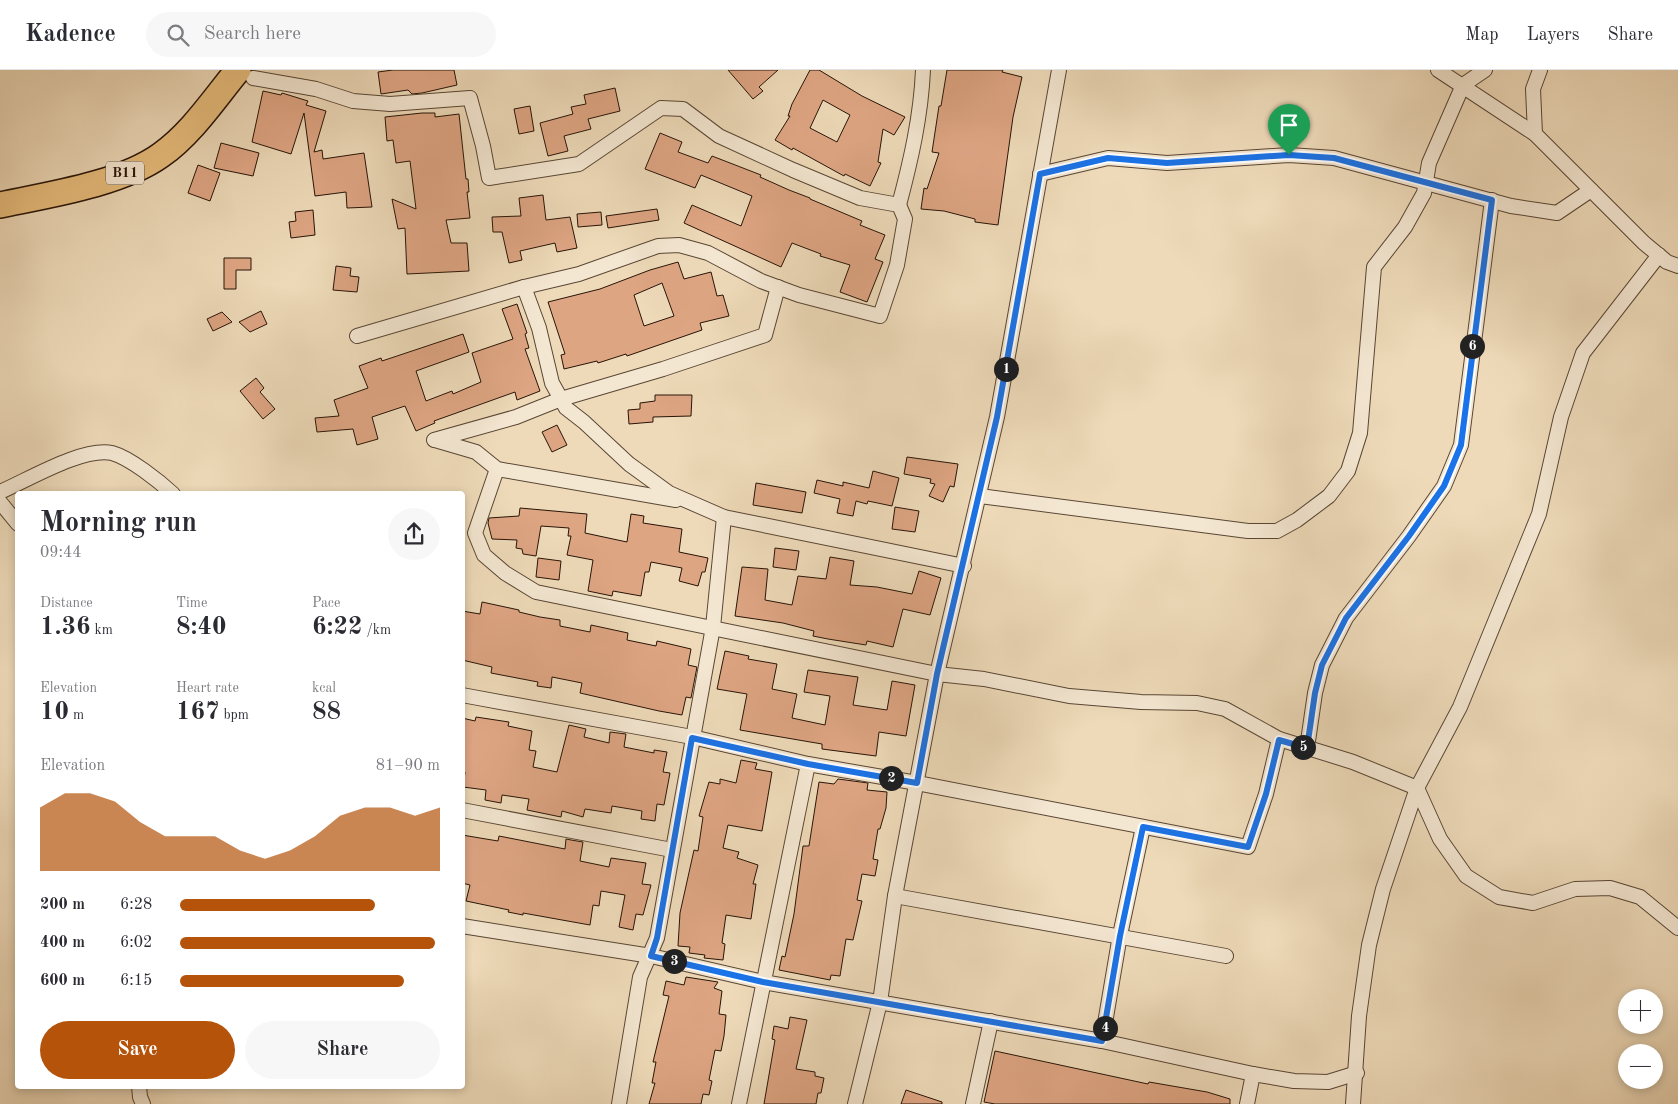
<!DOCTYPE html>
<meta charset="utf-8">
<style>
:root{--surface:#fff;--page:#f7f7f7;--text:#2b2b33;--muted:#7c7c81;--line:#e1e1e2;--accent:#b45309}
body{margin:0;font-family:"Old Standard TT",serif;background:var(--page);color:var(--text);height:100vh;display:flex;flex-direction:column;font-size:19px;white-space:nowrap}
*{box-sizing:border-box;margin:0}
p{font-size:16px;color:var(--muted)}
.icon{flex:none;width:28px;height:28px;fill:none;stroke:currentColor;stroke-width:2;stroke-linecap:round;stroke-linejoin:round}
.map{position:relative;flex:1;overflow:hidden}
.sheet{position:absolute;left:15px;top:421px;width:450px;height:598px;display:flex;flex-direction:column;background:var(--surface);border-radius:5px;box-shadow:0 2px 8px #0003}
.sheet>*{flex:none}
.tools{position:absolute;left:1618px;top:919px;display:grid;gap:10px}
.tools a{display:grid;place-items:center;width:45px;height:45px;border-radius:50%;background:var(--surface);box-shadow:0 2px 8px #0003;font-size:25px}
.pin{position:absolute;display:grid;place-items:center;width:42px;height:42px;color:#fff;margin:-51px -21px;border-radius:50% 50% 50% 0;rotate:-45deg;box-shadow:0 0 5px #0007}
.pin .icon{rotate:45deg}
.km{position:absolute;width:25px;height:25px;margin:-12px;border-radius:50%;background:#222;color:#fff;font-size:14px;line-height:25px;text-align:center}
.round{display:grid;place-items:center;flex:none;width:52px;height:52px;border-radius:26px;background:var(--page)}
.head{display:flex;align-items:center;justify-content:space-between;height:85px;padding:0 25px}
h1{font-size:28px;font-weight:700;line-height:38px}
.figures{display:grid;grid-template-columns:repeat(3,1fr);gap:8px;height:85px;padding:5px 25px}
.figures div{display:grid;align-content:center}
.figures b{font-size:25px;font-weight:700}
.figures small{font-size:14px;font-weight:400}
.figures p{font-size:14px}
.chart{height:140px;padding:10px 25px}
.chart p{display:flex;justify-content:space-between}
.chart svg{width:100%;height:90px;margin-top:5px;fill:var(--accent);opacity:.7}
.button{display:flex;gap:10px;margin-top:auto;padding:10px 25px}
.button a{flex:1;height:58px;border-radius:30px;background:var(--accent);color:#fff;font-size:20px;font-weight:700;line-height:58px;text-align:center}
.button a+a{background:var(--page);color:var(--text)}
ul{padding:0 25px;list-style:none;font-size:16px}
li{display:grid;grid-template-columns:80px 60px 1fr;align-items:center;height:38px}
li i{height:12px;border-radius:6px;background:var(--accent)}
header{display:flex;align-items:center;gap:30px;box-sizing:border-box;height:70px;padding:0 25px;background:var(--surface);border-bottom:1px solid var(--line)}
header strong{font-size:24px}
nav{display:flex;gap:28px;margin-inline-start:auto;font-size:18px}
.search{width:350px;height:45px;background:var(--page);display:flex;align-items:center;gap:12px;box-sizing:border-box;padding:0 18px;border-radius:28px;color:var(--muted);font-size:19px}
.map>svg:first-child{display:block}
.building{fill:#dea583;stroke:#271407;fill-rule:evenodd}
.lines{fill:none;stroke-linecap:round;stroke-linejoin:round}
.street-casing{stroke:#594634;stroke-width:16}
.highway-casing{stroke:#271407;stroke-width:28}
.street{stroke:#f4e7d2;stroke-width:14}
.highway{stroke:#e7bd7c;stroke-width:25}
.route-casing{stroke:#fff;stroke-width:10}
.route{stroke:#1a73e8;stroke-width:6}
.labels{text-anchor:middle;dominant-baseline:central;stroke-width:4.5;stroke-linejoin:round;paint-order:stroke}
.shield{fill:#f4e7d2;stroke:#645344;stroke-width:1}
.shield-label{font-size:14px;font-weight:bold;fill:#271407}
</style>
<header>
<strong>Kadence</strong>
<div class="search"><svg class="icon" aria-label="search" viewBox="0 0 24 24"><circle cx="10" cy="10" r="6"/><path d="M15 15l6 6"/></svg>Search here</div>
<nav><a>Map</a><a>Layers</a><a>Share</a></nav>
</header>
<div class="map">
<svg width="1678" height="1034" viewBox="0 0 1678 1034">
<rect width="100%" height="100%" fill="#eedab9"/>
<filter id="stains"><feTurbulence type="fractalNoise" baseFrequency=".004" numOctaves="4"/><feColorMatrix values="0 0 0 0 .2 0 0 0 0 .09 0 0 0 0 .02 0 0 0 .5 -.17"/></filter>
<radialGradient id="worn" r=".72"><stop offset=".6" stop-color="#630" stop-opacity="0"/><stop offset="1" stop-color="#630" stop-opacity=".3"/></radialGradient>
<g class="building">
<polygon points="393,0 454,0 457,15 422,23 412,24 408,20 381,24 378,2"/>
<polygon points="728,0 778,0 759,17 763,21 753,29"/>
<path d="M810 0H819L862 26 905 47 894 65 883 59 878 92 881 93 870 116 845 104 844 106 793 78 792 80 775 70 790 46H788L792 34ZM823 30 850 45 837 72 810 58Z"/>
<polygon points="947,0 1003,0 1002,2 1022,7 1013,47 998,155 975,152 975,149 944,141 921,139 924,118 927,119 939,83 932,82 939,36 941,36"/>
<polygon points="615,18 620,41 588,49 591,59 564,66 568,81 548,86 540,53 573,44 571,37 586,34 584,25"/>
<polygon points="263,21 281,25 282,23 308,31 306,35 326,41 314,82 322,80 323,89 364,83 372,137 347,138 346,122 315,126 304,43 291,84 252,72"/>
<polygon points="530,36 534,61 519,64 514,39"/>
<polygon points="422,43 435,43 435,47 459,44 466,109 468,109 469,122 467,122 470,148 446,150 451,173 467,173 469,201 407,204 405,158 398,159 392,129 416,139 410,91 396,93 393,70 387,71 385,47"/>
<polygon points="660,63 682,72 678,82 708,93 712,86 761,105 760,107 789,120 810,128 810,129 862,151 860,155 885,165 875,189 883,192 867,232 840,222 850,195 820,186 821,184 792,173 781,197 684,153 692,135 741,156 752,126 701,105 695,118 645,99"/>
<polygon points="221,73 259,83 253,106 214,98"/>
<polygon points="198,95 220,103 210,131 188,123"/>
<polygon points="543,125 546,150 570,147 577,178 557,182 555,173 520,181 522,190 509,193 502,162 493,162 492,147 521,146 519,128"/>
<polygon points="657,139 659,150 608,158 606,146"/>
<polygon points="313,140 315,165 291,168 289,152 296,151 295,142"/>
<polygon points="601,142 602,155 578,157 577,144"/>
<polygon points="224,188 251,188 251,200 236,200 236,219 224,219"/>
<path d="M678 192 684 209 711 202 717 226 723 225 729 246 700 253 702 260 627 286 626 284 598 293 597 291 564 299 561 285 565 284 548 232 600 219 650 200ZM662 213 674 246 644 256 634 225Z"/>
<polygon points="336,196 351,198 350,206 359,207 357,222 333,220"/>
<polygon points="517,234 527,263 525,264 529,278 525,279 540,321 517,330 515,322 434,351 435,353 416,361 405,336 372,347 378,369 357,375 353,359 317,362 315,348 339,346 334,330 368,318 359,296 381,288 382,291 463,264 469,282 416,301 426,331 452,321 453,324 481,312 472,283 513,269 502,239"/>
<polygon points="261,241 267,254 250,262 239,252"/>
<polygon points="222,242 232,252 213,261 207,249"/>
<polygon points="256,308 264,318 260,322 275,339 263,349 240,321"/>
<polygon points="655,325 692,325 691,346 653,347 653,352 629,354 628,340 640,339 640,333 655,331"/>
<polygon points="557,355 567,375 552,382 542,362"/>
<polygon points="907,387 958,394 954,417 950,416 943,432 929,426 935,414 930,413 931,409 904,404"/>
<polygon points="873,401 899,408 892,436 868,431 867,434 856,431 853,446 837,443 840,429 814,423 817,410 843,416 843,412 869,418"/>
<polygon points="756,413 806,422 802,443 753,435"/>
<polygon points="895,437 919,441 915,462 892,459"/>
<polygon points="520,438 587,444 585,463 627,472 631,444 644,446 643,453 682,459 679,482 708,488 705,502 702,502 698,516 679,511 682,498 651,492 649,502 645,502 641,526 613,521 612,526 588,521 593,490 567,485 571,466 568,466 569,458 541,456 536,486 523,484 522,479 516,478 517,470 492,469 488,453 489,448 519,446"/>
<polygon points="775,478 799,481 796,500 773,497"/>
<polygon points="830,487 854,491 850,515 877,517 912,524 919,501 941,508 930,545 903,539 893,577 867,571 866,575 828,569 813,566 814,561 783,553 735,546 742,497 768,499 765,530 792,535 798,506 826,509"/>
<polygon points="538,488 561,491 559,510 536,507"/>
<polygon points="482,532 519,540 519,542 540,547 560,550 560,556 590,562 591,555 628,563 627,570 656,576 657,571 691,579 688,595 697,597 691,628 686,627 682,645 659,641 580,623 582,613 552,607 551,618 537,616 538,612 491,603 492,597 462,590 462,541 480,544"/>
<polygon points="725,581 749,586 748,589 777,594 772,619 797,624 792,648 825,655 830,626 804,622 808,600 858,607 853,635 887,640 892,611 915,615 906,666 879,662 876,686 822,679 822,674 740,660 747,624 717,619"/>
<polygon points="476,647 509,652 508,656 532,661 529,680 536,681 533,697 557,702 569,655 586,659 584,667 609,673 610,662 626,664 624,677 654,683 654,680 667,682 663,702 670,703 664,735 657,734 655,751 641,749 642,741 612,736 611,743 585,739 583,747 562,741 561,747 527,740 529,729 502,725 501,733 485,730 486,720 463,717 465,702 462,702 462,648 475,651"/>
<polygon points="741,690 757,693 755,699 772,702 762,761 728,755 723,778 739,782 737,788 758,795 753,814 756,814 751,849 726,845 722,873 725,874 723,890 704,888 705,885 689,883 690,877 678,876 680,843 694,780 698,781 703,747 699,746 709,712 720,714 720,709 736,713"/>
<polygon points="838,709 868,713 867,720 887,722 886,738 880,759 878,759 873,789 878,790 875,806 862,804 857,830 862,831 853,870 846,869 840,906 831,905 830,910 779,900 782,886 785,887 794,844 803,776 809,776 819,712 834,714"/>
<polygon points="462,765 498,771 499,766 565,779 566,769 571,770 583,772 580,791 609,797 611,788 646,793 642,814 651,815 643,845 636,844 633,860 619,857 625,825 601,821 599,836 593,835 590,855 523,843 523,845 508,842 509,840 466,831 470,815 462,813"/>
<polygon points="686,907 718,912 714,918 722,921 719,944 726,945 724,966 721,981 715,980 709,1010 712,1011 709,1025 703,1024 701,1034 649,1034 655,1013 652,1013 656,992 653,992 669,926 663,925 666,911 684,915"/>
<polygon points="790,947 807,950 796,999 815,1002 815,1006 824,1008 821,1023 818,1023 816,1034 764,1034 775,970 772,969 774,956 788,959"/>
<polygon points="995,981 1148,1014 1149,1012 1207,1022 1230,1029 1230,1034 995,1034 984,1032"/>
<polygon points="906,1020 942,1032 942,1034 901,1034"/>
</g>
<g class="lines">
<g class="street-casing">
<g id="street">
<polyline points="1438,0 1535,64 1644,173 1667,192 1678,196"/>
<polyline points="253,8 316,19 353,31 390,34 470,28 483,76 489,108 579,94 661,38 683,39 719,66 793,100 860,128 899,135 905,149 897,195 880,246 799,225 761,211 708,183 679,175 658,176 579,204 524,217 357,266"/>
<polyline points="1535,64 1533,19 1540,0"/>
<polyline points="1040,104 1108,88 1167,93 1289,85 1334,88 1511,136 1557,143 1591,120"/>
<path d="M899 135C911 90 921 46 923 0"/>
<polyline points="524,217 539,258 552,313 566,338 584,352 629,394 669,423 724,447 964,496"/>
<polyline points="434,370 516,347 561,329 663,299 765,265 778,217"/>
<polyline points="435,370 476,382 497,399 676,430"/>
<polyline points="497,399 475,463 484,485 505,503 536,522 937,604 984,609 1069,626 1141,632 1197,633 1225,639 1279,669 1353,692 1417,718 1440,769 1466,806 1499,827 1533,833 1575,819 1610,818 1640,827 1678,858"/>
<path d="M0 422C28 410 82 377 112 383 130 388 159 411 173 424"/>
<polyline points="980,426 1248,461 1277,461 1297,450 1329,426 1348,401 1360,363 1374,197 1405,157 1424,123 1429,93 1463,15 1485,0"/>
<polyline points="0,432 18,454"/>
<polyline points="462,625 692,667 808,694 917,713 1248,777 1266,724 1279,669"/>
<polyline points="1307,678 1315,623 1322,595 1346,548 1409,466 1444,416 1461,375 1492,130"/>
<polyline points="462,740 672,780"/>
<polyline points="895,826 1226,886"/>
<polyline points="462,856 651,886 763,912 1102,971 1253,1004 1294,1011 1328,1012 1357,1003"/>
<polyline points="1102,971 1120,865 1143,757"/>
<polyline points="139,1016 140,1027 143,1034"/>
<polyline points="619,1034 640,907 657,868 713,557 724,447"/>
<polyline points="739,1034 808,694"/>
<polyline points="855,1034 880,932 895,826 937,604 997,347 1059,0"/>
<polyline points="973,1034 991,951"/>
<polyline points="1247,1034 1253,1004"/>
<polyline points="1353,1034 1359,946 1369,875 1383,819 1417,718 1460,637 1539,444 1561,347 1583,283 1659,185"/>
</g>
</g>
<g class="highway-casing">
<path id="highway" d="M0 135C48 125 121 114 161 85 192 63 214 29 238 0"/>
</g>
<use href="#street" class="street"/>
<use href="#highway" class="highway"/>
</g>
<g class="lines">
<g class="route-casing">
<polygon id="route" points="1289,85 1334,88 1492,130 1461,375 1444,416 1409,466 1346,548 1322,595 1315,623 1307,678 1279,670 1266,724 1248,777 1143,757 1120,866 1102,971 763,912 651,886 657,868 692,668 808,694 917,713 937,604 997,347 1040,104 1108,88 1167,93"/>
</g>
<use href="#route" class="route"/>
</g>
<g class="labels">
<rect class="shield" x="106" y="91.5" width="38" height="23" rx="4"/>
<g class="shield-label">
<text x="125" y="103">B11</text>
</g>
</g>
<rect width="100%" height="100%" filter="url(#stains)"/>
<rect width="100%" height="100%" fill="url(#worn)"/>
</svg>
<div class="tools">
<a>+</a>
<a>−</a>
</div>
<div class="pin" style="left:1289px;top:85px;background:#1e9e55"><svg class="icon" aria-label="arrive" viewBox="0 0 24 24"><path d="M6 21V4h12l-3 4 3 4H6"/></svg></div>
<b class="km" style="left:1006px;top:299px">1</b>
<b class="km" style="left:891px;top:708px">2</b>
<b class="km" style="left:674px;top:891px">3</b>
<b class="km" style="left:1105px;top:958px">4</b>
<b class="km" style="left:1303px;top:677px">5</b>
<b class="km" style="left:1472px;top:276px">6</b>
<section class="sheet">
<div class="head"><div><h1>Morning run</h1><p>09:44</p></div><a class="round"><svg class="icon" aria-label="share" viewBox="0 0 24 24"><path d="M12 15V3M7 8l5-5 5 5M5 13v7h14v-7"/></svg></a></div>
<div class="figures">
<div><p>Distance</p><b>1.36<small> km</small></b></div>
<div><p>Time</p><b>8:40</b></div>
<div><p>Pace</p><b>6:22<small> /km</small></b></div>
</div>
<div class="figures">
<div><p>Elevation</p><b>10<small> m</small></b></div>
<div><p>Heart rate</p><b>167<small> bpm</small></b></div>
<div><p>kcal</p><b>88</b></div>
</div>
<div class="chart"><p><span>Elevation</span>81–90 m</p>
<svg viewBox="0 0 160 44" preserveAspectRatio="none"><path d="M0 44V13L10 6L20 6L30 10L40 20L50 27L60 27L70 27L80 34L90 38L100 34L110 27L120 17L130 13L140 13L150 17L160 13V44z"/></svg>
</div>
<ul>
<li><b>200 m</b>6:28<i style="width:75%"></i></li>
<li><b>400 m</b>6:02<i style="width:98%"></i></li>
<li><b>600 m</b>6:15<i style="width:86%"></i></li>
</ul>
<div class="button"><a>Save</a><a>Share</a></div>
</section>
</div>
